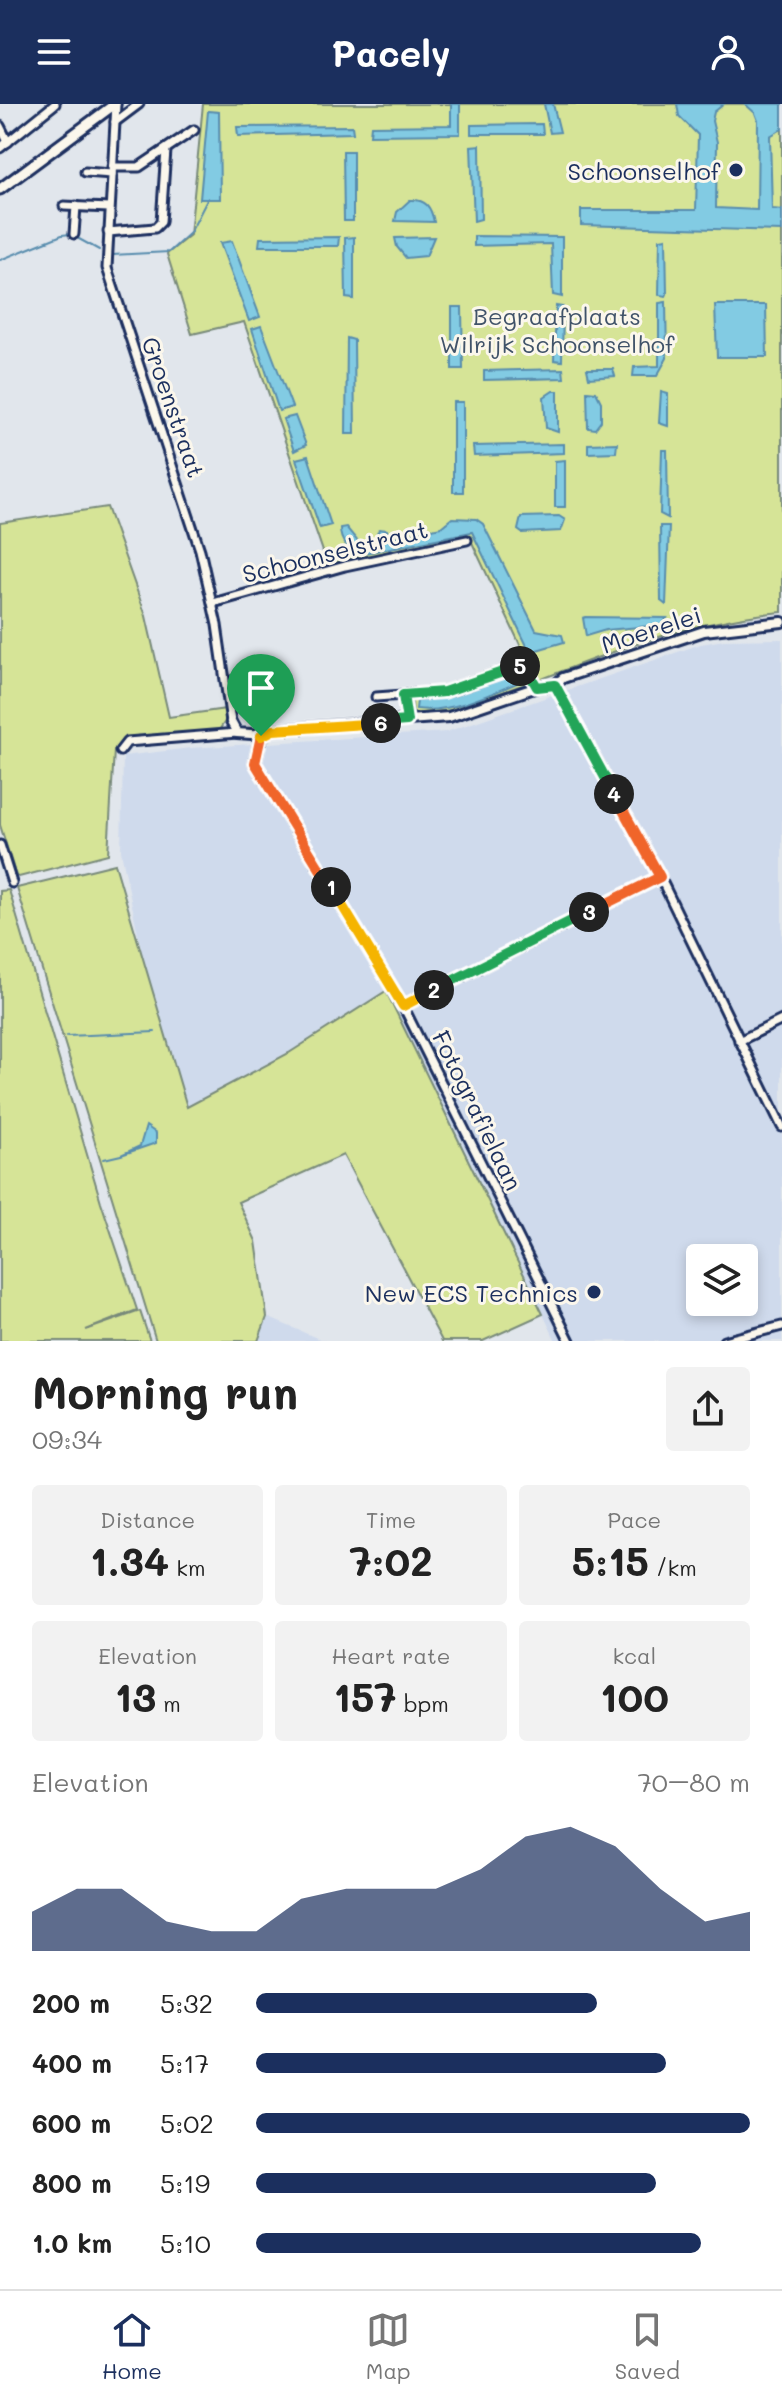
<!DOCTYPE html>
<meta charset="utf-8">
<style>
:root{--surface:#fff;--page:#f2f2f2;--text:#222;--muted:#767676;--line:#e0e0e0;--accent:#1b2f5e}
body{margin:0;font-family:Mali,sans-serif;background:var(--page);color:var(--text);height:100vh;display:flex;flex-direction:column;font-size:30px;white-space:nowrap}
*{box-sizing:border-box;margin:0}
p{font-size:26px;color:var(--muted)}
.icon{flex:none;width:44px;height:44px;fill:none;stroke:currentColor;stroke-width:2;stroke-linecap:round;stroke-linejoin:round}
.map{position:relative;height:1237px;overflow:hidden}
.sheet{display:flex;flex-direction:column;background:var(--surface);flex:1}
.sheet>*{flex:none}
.fabs{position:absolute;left:686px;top:1140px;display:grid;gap:16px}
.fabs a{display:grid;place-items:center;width:72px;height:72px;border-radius:8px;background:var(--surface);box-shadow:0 4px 12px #0003;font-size:40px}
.pin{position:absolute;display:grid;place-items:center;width:68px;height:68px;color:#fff;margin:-82px -34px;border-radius:50% 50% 50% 0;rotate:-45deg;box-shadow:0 0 8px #0007}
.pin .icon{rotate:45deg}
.km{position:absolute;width:40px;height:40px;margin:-20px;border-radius:50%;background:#222;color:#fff;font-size:22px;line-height:40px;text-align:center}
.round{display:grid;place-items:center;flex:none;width:84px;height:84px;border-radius:8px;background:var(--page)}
.headline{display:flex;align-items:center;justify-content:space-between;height:136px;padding:0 32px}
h1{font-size:44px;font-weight:700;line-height:60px}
.stats{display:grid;grid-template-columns:repeat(3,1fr);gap:12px;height:136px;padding:8px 32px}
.stats div{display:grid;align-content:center;border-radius:8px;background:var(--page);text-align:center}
.stats b{font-size:40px;font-weight:700}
.stats small{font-size:22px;font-weight:400}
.stats p{font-size:22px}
.chart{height:224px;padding:16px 32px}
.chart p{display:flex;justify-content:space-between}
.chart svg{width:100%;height:144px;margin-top:8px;fill:var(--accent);opacity:.7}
ul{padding:0 32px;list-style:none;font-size:26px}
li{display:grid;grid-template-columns:128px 96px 1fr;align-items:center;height:60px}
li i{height:20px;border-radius:10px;background:var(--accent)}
header{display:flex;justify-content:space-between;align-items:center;height:104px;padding:0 32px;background:var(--accent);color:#fff;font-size:36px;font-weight:700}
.tabs{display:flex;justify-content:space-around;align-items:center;height:112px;border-top:2px solid var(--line);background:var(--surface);font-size:22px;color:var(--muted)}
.tabs a{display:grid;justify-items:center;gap:4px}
.tabs .on{color:var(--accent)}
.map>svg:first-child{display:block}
.built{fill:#cfdaec;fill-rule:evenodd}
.green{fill:#d6e497;stroke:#788a7a;stroke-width:2}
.water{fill:#82cbe3;stroke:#598dae;stroke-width:2}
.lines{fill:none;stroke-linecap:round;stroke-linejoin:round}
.stream{stroke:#598dae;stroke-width:2}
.minor-casing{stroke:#1b2f5e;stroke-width:13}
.tertiary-casing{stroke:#1b2f5e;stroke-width:14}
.secondary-casing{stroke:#1b2f5e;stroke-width:15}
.minor{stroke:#fbf7ec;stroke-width:7}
.tertiary{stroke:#fbf7ec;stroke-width:8}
.secondary{stroke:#fbf7ec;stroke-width:9}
.split-1-casing{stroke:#fff;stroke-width:16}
.split-2-casing{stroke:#fff;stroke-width:16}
.split-3-casing{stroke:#fff;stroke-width:16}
.split-4-casing{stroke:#fff;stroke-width:16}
.split-5-casing{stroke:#fff;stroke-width:16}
.split-6-casing{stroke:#fff;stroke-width:16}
.split-7-casing{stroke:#fff;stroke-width:16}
.split-1{stroke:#f0652b;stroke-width:10}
.split-2{stroke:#f5b400;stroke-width:10}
.split-3{stroke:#22a559;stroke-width:10}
.split-4{stroke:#f0652b;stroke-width:10}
.split-5{stroke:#22a559;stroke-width:10}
.split-6{stroke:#22a559;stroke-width:10}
.split-7{stroke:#f5b400;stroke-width:10}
.poi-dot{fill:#1b2f5e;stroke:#fbf7ec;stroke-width:3}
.labels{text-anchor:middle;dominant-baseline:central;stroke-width:6;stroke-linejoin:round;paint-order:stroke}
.poi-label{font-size:24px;fill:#1b2f5e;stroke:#fbf7ec;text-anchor:end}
.park-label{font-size:24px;fill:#405369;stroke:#fbf7ec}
.street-label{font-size:24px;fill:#1b2f5e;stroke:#fbf7ec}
</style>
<header><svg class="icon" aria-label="menu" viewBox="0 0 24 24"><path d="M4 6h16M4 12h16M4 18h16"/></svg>Pacely<svg class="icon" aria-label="person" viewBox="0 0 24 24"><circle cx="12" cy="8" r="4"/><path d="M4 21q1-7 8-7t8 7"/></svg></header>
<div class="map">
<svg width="782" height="1237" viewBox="0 0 782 1237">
<rect width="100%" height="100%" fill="#e1e6ec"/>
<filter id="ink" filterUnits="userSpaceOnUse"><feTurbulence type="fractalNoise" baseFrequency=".0125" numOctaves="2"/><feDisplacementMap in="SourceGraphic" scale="16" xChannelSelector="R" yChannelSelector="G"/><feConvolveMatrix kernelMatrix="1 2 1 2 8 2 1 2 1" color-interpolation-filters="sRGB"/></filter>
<g filter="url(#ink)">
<g class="built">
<path d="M782 535V1237H556L386 887 289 949 187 1004 147 875 121 747 123 652 191 644 446 628 701 540 724 536ZM700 1154H744V1198H700Z"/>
<polygon points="267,1213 324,1237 258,1237"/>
</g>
<g class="green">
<path d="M203 0H782V508C697 516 616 545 537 577L469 432 328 462 244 218 192 230 167 150 190 131Z"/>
<polygon points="107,403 146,512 169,613 226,605 226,616 219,626 126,634 126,645 114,646 108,750 19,773 16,772 0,721 0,419"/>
<polygon points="518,565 525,568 521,569 525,580 453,606 413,610 412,598 408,598 414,593"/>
<polygon points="115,760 187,1003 289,949 386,887 543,1210 483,1237 442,1237 343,1051 238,1098 256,1137 267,1213 258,1237 156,1237 17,784"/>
<polygon points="9,786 101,1098 137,1206 86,1226 140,1207 150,1237 0,1237 0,787"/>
</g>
<g class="water">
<polygon points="451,0 460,0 460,30 370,31 371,22 451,21"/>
<polygon points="544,0 553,0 560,28 550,29"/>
<polygon points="677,0 724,0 714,8 712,17 717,38 716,104 757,106 758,17 755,9 745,0 782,0 782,25 770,32 772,105 782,106 782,127 581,121 581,106 696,106 698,31 679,12"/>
<polygon points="208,7 219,8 220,95 200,95"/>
<polygon points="542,20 543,30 471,30 471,21"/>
<polygon points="352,22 353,29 238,32 237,23"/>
<polygon points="480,41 481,115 474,117 471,42"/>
<polygon points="353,47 353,117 344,117 343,47"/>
<path d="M410 96C426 95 431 103 434 118L395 117 397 108Z"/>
<polygon points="474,132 562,133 562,193 553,191 551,140 474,142"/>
<polygon points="339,133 338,142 259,142 260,134"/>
<polygon points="354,133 354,195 346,194 345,134"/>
<polygon points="434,133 426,152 406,154 397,143 395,134"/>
<polygon points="666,134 667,190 666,192 659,191 660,135"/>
<polygon points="232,137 260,213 249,217 220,139"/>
<polygon points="666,198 667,254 657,272 633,272 634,263 659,262 659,199"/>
<polygon points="715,201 766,201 767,253 717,253"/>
<polygon points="556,202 563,203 562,257 554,256"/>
<polygon points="452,203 462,203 463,265 452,265"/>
<polygon points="261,222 292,303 279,307 252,225"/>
<polygon points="347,234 354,236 355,330 346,330"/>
<polygon points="563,265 564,274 484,276 484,267"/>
<polygon points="587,265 613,265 615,272 589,274"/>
<polygon points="553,287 558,287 558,328 546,324 544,293"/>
<polygon points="587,287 596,288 601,298 601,317 595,325 588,324"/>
<polygon points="661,288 668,290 668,322 659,319"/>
<rect x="453" y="298" width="10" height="90"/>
<polygon points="295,312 306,341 294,347 283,315"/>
<polygon points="617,339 616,348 588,349 588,340"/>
<polygon points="564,340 564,349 474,352 473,342"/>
<polygon points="662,346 667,346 668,414 660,410"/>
<polygon points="308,352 331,421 320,424 296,355"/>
<polygon points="565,356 565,403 555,403 555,357"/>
<polygon points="559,412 565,416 561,427 522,429 518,426 521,413"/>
<path d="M452 414 476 415 483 420 536 526 562 531 564 538 530 548 472 428 360 450C348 444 340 439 340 424L346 423 359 439 374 437 379 425 387 426 389 434 441 423Z"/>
<polygon points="660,422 669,422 666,501 661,497"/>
<polygon points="583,514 586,513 667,514 662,521 606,526 586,532"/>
<path d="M515 570 519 578C489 591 448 610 416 605L417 597 454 592Z"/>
<polygon points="146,1022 156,1029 156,1039 121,1051 140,1042"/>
</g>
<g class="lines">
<g class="stream">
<polyline points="112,151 169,148 190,129 208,94"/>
<polyline points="0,156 62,131 70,130 99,146"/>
<polyline points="67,932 155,928"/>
<polyline points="104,1055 121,1051"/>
</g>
<g class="minor-casing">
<g id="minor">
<polyline points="116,0 107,164 200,446 217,521 231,618"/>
<polyline points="115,18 139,0"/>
<polyline points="0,22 8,38"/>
<polyline points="0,44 55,0"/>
<polyline points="112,63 139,63 194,26"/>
<polyline points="85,68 112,70"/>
<polyline points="64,102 109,104"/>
<polyline points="108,128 155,124 161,118 166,46"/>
<polyline points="74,130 76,102"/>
<polyline points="213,499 345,462 467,436"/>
<polyline points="555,581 660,773 782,1023"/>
<polyline points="403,591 407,617"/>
<polyline points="376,593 444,588 524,560 537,583"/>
<polyline points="120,647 127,638 237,629"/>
<polyline points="255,659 403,902 570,1237"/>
<polyline points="0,741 12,779"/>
<polyline points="403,902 660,773"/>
<polyline points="739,937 782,916"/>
<polyline points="724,1237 782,1222"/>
</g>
</g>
<g class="tertiary-casing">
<g id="tertiary">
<polyline points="231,618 237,629 265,631"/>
<polyline points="261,632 273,626 449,613 537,583 555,581 563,574 704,527 782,518"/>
<polyline points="255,659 261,632"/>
</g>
</g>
<g class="secondary-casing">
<polyline id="secondary" points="0,85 115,0"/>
</g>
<use href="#minor" class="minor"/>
<use href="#tertiary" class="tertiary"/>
<use href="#secondary" class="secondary"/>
</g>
</g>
<g class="lines" filter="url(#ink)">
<g class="split-1-casing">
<polyline id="split-1" points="261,632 255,659 331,783"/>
</g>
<g class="split-2-casing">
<polyline id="split-2" points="331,783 403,902 434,886"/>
</g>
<g class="split-3-casing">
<polyline id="split-3" points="434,886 589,808"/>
</g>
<g class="split-4-casing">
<polyline id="split-4" points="589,808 660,773 614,690"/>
</g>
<g class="split-5-casing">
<polyline id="split-5" points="520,562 524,560 537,583 555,581 614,690"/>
</g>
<g class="split-6-casing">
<polyline id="split-6" points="381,619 407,617 403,591 444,588 520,562"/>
</g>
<g class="split-7-casing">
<polyline id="split-7" points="261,632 273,626 381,619"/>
</g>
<use href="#split-1" class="split-1"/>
<use href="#split-2" class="split-2"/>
<use href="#split-3" class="split-3"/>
<use href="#split-4" class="split-4"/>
<use href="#split-5" class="split-5"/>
<use href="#split-6" class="split-6"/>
<use href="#split-7" class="split-7"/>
</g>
<g class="poi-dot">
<circle cx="736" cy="66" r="8"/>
<circle cx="594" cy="1188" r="8"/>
</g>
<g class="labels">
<g class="poi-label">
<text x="720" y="66">Schoonselhof</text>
<text x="578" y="1188">New ECS Technics</text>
</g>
<g class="park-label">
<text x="557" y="211">Begraafplaats<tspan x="557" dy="28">Wilrijk Schoonselhof</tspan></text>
</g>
<g class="street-label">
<text transform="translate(174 303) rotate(71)">Groenstraat</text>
<text transform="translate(335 447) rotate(-14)">Schoonselstraat</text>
<text transform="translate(651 525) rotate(-18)">Moerelei</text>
<text transform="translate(478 1006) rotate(64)">Fotografielaan</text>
</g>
</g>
</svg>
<div class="fabs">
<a><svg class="icon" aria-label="layers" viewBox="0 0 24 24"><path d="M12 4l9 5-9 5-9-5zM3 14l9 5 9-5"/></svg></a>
</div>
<div class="pin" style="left:261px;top:632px;background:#1e9e55"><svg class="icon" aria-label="arrive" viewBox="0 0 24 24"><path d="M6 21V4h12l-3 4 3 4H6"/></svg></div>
<b class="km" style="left:331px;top:783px">1</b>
<b class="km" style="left:434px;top:886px">2</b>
<b class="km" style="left:589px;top:808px">3</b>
<b class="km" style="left:614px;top:690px">4</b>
<b class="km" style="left:520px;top:562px">5</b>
<b class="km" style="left:381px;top:619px">6</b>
</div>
<section class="sheet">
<div class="headline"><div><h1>Morning run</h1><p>09:34</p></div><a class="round"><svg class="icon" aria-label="share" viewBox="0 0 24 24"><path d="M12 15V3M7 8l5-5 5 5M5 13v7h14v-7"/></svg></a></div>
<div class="stats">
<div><p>Distance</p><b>1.34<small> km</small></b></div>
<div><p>Time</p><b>7:02</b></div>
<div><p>Pace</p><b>5:15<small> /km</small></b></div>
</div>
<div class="stats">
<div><p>Elevation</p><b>13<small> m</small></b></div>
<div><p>Heart rate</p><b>157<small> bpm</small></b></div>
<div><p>kcal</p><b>100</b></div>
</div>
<div class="chart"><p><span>Elevation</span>70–80 m</p>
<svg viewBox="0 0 160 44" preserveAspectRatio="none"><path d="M0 44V32L10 25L20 25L30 35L40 38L50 38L60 28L70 25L80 25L90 25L100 19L110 9L120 6L130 12L140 25L150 35L160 32V44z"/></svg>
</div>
<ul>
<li><b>200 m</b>5:32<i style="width:69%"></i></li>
<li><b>400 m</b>5:17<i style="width:83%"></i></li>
<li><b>600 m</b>5:02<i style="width:100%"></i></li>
<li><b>800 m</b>5:19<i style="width:81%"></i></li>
<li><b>1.0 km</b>5:10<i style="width:90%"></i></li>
</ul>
</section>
<nav class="tabs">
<a class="on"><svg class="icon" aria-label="home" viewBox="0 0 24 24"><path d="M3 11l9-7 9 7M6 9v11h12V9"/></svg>Home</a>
<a><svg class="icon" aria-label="map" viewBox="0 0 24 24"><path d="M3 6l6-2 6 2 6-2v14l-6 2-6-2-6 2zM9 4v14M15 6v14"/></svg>Map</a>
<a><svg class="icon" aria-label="saved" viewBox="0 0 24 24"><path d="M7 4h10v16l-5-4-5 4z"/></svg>Saved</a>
</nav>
